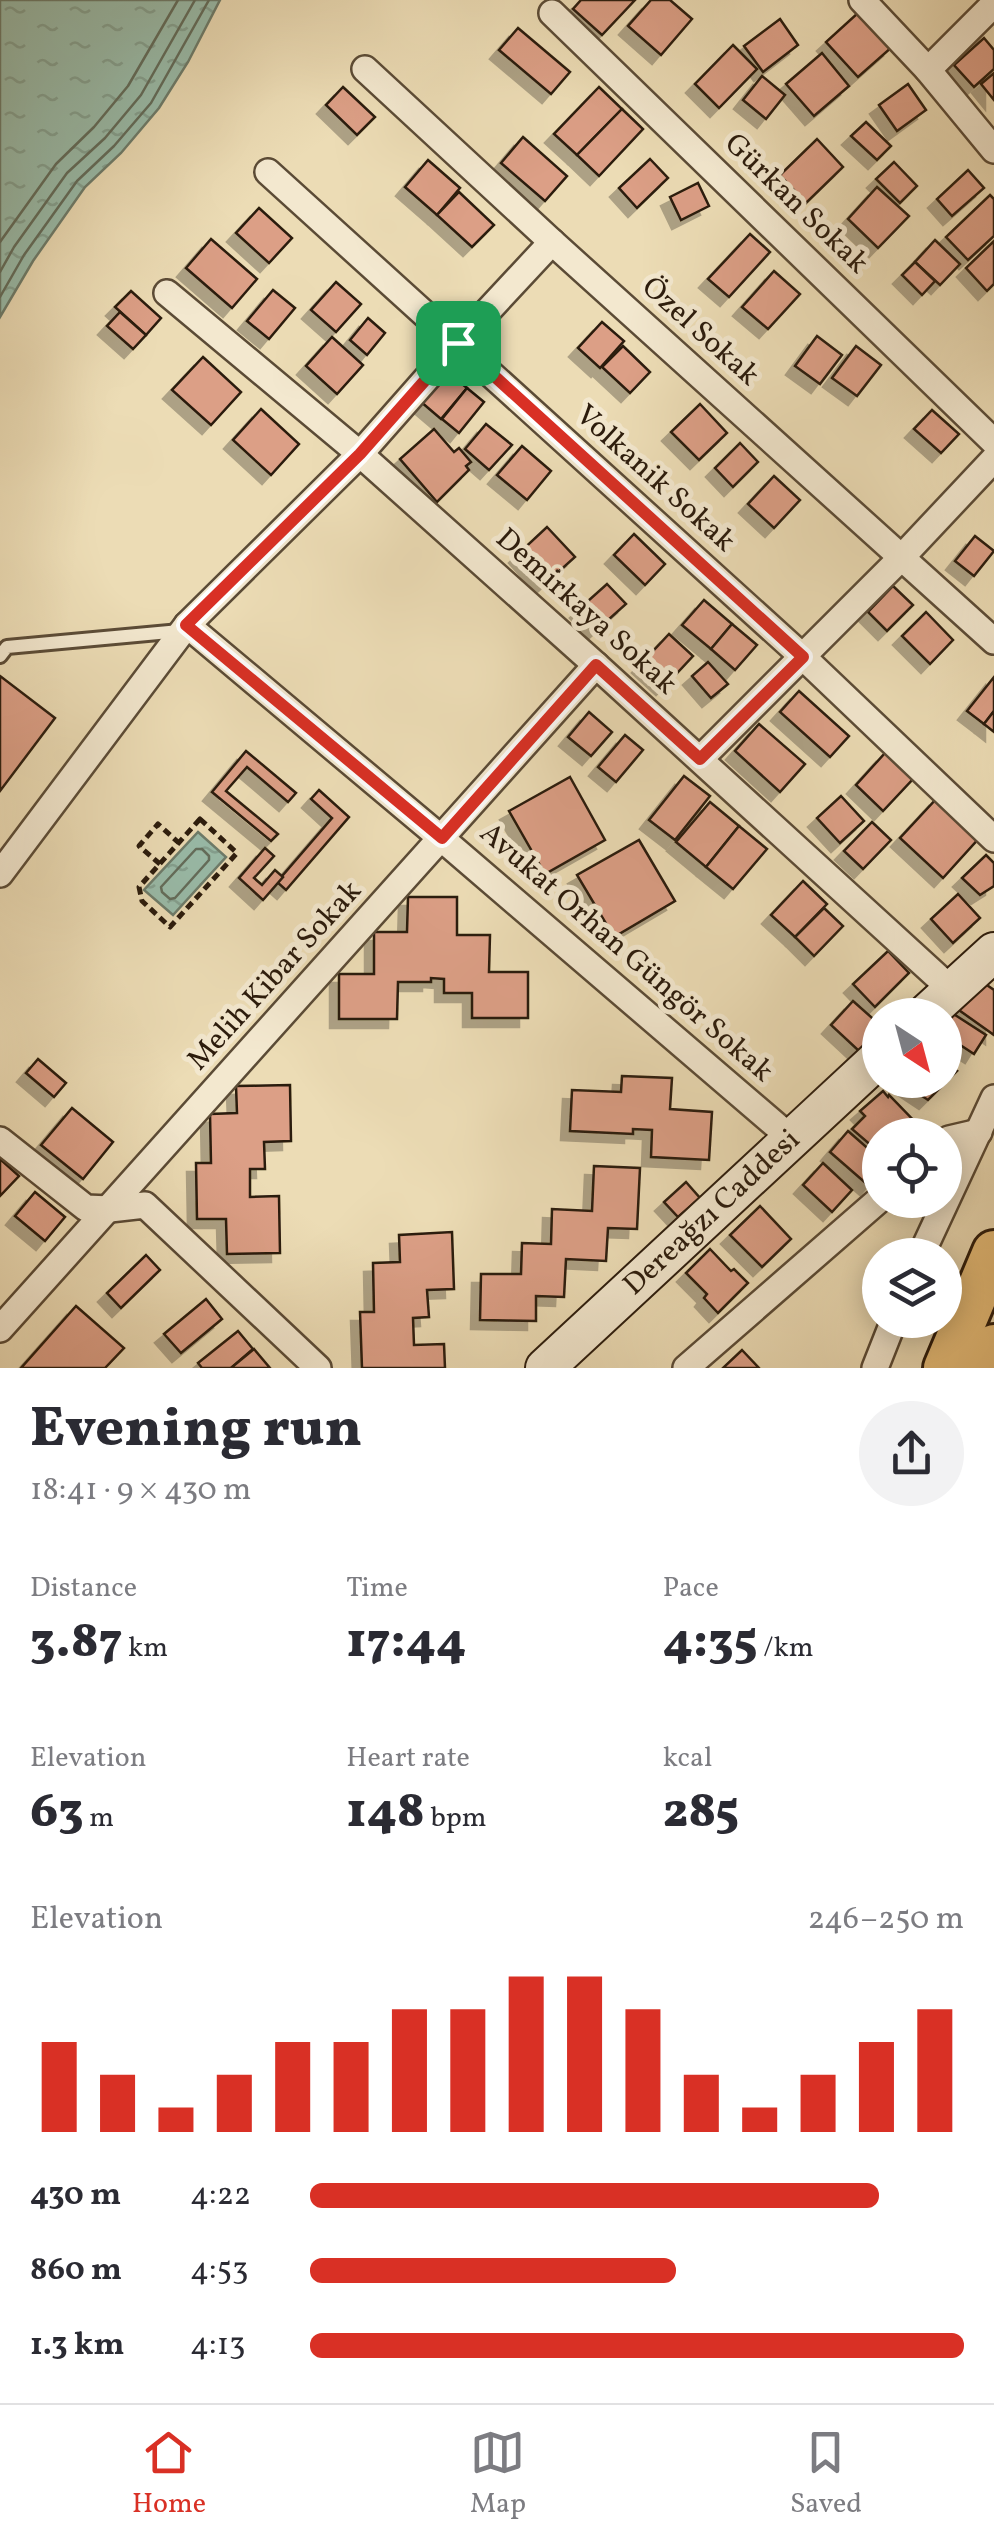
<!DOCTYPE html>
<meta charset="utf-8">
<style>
:root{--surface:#fff;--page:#f2f2f3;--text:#2b2b33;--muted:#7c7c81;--line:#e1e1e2;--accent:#d93025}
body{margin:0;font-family:Vollkorn,serif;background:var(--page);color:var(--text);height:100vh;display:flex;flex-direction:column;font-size:38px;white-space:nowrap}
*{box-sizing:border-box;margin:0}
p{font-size:32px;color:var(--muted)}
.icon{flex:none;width:55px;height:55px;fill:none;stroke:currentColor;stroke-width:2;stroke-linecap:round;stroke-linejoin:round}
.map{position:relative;height:1368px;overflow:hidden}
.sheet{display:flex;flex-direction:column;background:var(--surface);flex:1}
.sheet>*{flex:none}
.needle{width:65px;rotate:144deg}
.tools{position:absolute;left:862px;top:998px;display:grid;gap:20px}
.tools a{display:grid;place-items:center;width:100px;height:100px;border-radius:50%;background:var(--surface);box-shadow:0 5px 25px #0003;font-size:50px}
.pin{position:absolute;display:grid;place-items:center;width:85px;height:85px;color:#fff;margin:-42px;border-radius:20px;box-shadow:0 5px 15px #0006}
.round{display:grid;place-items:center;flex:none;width:105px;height:105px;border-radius:52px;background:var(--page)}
.overview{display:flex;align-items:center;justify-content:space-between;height:170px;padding:0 30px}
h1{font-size:55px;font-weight:800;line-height:75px}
.figures{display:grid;grid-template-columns:repeat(3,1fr);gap:15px;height:170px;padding:10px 30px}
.figures div{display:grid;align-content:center}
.figures b{font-size:50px;font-weight:800}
.figures small{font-size:28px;font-weight:400}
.figures p{font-size:28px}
.chart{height:280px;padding:20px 30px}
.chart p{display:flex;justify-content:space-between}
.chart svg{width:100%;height:180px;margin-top:10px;stroke:var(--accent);stroke-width:6}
ul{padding:0 30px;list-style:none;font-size:32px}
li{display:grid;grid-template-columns:160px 120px 1fr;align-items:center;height:75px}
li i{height:25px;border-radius:12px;background:var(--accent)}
.dock{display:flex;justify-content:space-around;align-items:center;height:140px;border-top:2px solid var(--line);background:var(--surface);font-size:28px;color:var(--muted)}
.dock a{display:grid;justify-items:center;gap:5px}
.dock .selected{color:var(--accent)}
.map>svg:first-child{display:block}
.water{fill:url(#water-ripples);stroke:#6d7c6b;stroke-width:2.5}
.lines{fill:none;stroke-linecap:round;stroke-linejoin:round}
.shore{stroke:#626c5b;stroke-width:2.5}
.building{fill:#dc9f86;stroke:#2b1b0c;stroke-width:2.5;filter:url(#shadow)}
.lane-casing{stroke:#5b4b36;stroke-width:18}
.street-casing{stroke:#5b4b36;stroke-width:30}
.secondary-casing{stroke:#2b1b0c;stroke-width:42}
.primary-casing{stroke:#2b1b0c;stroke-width:48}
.path{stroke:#2b1b0c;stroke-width:5;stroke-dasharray:8 5;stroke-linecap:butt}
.lane{stroke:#f3e8cf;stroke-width:12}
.street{stroke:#f3e8cf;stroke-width:25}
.secondary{stroke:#f3e8cf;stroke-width:38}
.primary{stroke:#e6be7a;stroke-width:42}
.route-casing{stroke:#fff;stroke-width:20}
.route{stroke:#d93025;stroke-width:12}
.labels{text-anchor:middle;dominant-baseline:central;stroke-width:10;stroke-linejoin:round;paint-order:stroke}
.street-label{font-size:30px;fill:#2b1b0c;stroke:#f3e8cf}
</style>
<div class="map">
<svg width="994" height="1368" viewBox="0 0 994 1368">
<defs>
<pattern id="water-ripples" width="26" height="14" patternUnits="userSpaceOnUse" patternTransform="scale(2.5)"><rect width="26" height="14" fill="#99bcaa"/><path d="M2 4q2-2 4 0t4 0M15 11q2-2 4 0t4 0" fill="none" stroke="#84a191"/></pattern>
<filter id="shadow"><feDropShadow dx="-9" dy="9" stdDeviation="0" flood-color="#0004"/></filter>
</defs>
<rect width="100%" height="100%" fill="#ecdcb5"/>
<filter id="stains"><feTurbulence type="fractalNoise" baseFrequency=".002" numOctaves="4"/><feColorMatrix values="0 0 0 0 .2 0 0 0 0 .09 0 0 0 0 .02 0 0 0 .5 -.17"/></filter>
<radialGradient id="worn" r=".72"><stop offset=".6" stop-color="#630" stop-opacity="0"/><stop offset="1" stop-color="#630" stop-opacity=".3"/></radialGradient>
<g class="water">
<polygon points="0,0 220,0 188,62 159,108 121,153 85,187 33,261 0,317"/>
<polygon points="198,832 226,857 173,915 144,890"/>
</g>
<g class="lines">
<g class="shore">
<polyline points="0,242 56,164 94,127 128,86 178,0"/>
<polyline points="0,272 14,247 67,173 105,138 141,95 195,0"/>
<polyline points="0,297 24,255 77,181 114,146 151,103 209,0"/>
<polygon points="196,849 202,849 209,856 209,860 175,898 170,899 162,892 161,887"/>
</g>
</g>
<g class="building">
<polygon points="581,0 635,0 602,35 573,9"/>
<polygon points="651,0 670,0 692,19 661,55 628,26"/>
<polygon points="859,12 892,47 858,77 826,42"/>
<polygon points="780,19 798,45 763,72 744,46"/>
<polygon points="518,28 570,72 551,94 499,50"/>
<polygon points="984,38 994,50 994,69 974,87 954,65"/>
<polygon points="733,45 757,69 719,108 695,84"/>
<polygon points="822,53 849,86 814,116 786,84"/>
<polygon points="994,73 994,100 981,84"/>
<polygon points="762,76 785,95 766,119 743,100"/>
<polygon points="908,84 926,110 897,131 879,105"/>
<polygon points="343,87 375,117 357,135 326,105"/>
<polygon points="599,87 622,109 577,155 554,134"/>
<polygon points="622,109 643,129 599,176 577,155"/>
<polygon points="866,122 891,146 877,160 851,136"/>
<polygon points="523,137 567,176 545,201 501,163"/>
<polygon points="817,139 843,167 806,203 780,175"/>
<polygon points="650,159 668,178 637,208 619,188"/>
<polygon points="428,160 460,188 437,215 405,187"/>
<polygon points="894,162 917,186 900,203 876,179"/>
<polygon points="968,170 984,188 952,216 937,199"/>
<polygon points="698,183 709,206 681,220 670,197"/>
<polygon points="877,187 909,216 878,248 848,219"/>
<polygon points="459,192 494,225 472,247 437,215"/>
<polygon points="990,195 994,199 994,236 968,260 946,237"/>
<polygon points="259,208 292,238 269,263 236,233"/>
<polygon points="750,234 770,252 729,297 708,279"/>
<polygon points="211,239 257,279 232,308 186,268"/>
<polygon points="935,240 960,264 940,285 915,262"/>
<polygon points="994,241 994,284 987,291 966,268"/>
<polygon points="915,262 935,281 922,295 902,275"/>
<polygon points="774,271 800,294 768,329 742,307"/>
<polygon points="336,282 361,304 336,332 311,310"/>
<polygon points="273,290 295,308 269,339 247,321"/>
<polygon points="131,291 161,318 146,335 115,307"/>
<polygon points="120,312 146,335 133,349 107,326"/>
<polygon points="368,318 385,333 367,355 350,340"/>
<polygon points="602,322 624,341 600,368 578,348"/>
<polygon points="817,336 842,355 820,384 795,366"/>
<polygon points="332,337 363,365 337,394 306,366"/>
<polygon points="623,346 650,372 630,393 602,367"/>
<polygon points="856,346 881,365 857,396 832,378"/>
<polygon points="203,357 241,392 211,425 172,390"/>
<polygon points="445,370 467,388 441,419 420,401"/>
<polygon points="467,388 484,402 459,433 442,419"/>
<polygon points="700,404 727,433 699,460 671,432"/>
<polygon points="261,409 299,444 271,475 233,440"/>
<polygon points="932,410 959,434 941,453 914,429"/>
<polygon points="486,424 512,445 489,470 465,449"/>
<polygon points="434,429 454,452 459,448 471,462 466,466 469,470 437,502 400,459"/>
<polygon points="740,443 758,462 733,487 715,468"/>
<polygon points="522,446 551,471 527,500 497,475"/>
<polygon points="774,476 800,500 774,528 748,504"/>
<polygon points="547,527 575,557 545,584 518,554"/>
<polygon points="634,534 665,564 645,585 614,555"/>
<polygon points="975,536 994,551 974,576 955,561"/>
<polygon points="607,584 626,604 598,629 579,609"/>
<polygon points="893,586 913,605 887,631 868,612"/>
<polygon points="704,600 732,624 711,649 682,625"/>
<polygon points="926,612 953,640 930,664 902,636"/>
<polygon points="732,624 757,645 735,670 711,649"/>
<polygon points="669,634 693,656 665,686 641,664"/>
<polygon points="708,662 728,684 711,698 692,676"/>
<polygon points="0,676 55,718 0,791"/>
<polygon points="994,677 994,711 984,724 967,711"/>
<polygon points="799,691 849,736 830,757 780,712"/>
<polygon points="994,711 994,732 984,724"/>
<polygon points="589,712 612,732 591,756 568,737"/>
<polygon points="759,724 805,764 780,792 735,751"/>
<polygon points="625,735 643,750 616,782 598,767"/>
<polygon points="246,751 296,793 288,802 247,767 226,791 278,834 271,841 212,792"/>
<polygon points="885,753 913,779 883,811 856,785"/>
<polygon points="684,776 710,796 675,840 649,820"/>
<polygon points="570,777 605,840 545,874 509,811"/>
<polygon points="319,790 349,817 286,890 277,882 332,818 311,799"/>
<polygon points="841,796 864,821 840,843 817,818"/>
<polygon points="938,797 981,836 943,878 900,838"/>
<polygon points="710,802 739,826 706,867 676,842"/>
<polygon points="872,822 891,840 863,869 844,851"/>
<polygon points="739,826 767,849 733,889 706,867"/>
<polygon points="639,840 675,901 614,937 577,875"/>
<polygon points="265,848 274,856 254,878 262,885 275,870 283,877 263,900 239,878"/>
<polygon points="986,855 994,863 994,886 980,895 962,878"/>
<polygon points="803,881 827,904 795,937 771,915"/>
<polygon points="958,894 980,918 953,943 931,919"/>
<polygon points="408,897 457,897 457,935 490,935 489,972 528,972 528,1018 472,1018 472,993 444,993 444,979 431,978 431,982 398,982 397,1019 339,1019 339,974 374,974 374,932 407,932"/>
<polygon points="824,908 843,926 814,956 795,937"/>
<polygon points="888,951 909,973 875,1007 853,984"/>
<polygon points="981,981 994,990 994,1035 956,1008"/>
<polygon points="853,1001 880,1025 880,1029 859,1051 831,1025"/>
<polygon points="952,1013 986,1035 974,1054 945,1035 945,1025"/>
<polygon points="38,1059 66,1083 54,1097 26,1073"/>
<polygon points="945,1063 957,1071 928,1100 898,1080 945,1080"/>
<polygon points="622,1076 672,1078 670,1109 712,1112 709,1160 651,1157 652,1130 633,1129 633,1134 570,1131 572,1090 621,1092"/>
<polygon points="290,1085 291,1141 264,1142 265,1169 250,1169 250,1197 279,1196 280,1253 227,1254 226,1219 197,1219 196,1163 211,1163 210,1114 237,1113 236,1086"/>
<polygon points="883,1091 888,1097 889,1095 919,1126 909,1135 880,1135 880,1153 852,1129 865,1116 860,1111"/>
<polygon points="72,1108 113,1142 83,1179 41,1145"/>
<polygon points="848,1131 880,1159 880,1173 869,1186 830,1152"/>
<polygon points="0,1159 19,1176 0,1196"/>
<polygon points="823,1163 852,1190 832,1212 803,1185"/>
<polygon points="594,1166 640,1168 637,1229 608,1228 606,1261 566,1259 564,1297 536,1296 536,1321 480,1320 481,1274 521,1274 522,1243 551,1244 552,1209 592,1211"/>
<polygon points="686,1182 700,1198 678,1217 664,1202"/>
<polygon points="35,1192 65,1217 45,1241 15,1216"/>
<polygon points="760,1206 791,1239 762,1267 730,1235"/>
<polygon points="452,1232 454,1289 427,1290 429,1317 413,1318 414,1345 444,1344 445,1368 362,1368 360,1312 374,1312 373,1263 400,1262 399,1235"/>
<polygon points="710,1249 731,1271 734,1269 748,1283 718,1313 704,1298 707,1294 686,1273"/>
<polygon points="146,1255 160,1270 121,1308 107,1293"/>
<polygon points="206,1299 222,1319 181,1353 164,1334"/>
<polygon points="76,1306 124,1348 105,1368 21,1368"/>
<polygon points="238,1331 253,1349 231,1368 202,1368 198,1363"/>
<polygon points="254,1349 270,1368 231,1368"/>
<polygon points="742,1350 759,1368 723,1368"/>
</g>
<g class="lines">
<g class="lane-casing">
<polyline id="lane" points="0,656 7,647 180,631"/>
</g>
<g class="street-casing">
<g id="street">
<polyline points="862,0 928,70 994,150"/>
<polyline points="552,13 994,442"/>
<polyline points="365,69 552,242 994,641"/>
<polyline points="928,70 994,4"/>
<polyline points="268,172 803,657 994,839"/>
<polyline points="167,293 360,454 596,665 952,990"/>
<polyline points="187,625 441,838 792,1139"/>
<polyline points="700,759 901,558 994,459"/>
<polyline points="0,874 187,625 360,454 458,343 552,242"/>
<polyline points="0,1140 86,1208 110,1209 145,1205 318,1368"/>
<polyline points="945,1142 949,1139 979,1132"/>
<polyline points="921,1255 994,1098"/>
<polyline points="0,1329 596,665"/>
<polyline points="686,1368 880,1199"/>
<polyline points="875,1368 894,1320"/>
</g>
</g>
<g class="secondary-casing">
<g id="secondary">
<polyline points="925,1015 994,952"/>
<path id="s1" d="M545 1368 880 1057"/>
</g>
</g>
<g class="primary-casing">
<g id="primary">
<polyline points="945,1368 994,1252"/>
<polyline points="985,1368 994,1346"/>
</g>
</g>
<g class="path">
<polygon points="200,819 237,853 170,927 142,901 139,887"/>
<polyline points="160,864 139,846 158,824 179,843"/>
</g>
<use href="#lane" class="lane"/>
<use href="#street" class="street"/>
<use href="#secondary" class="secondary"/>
<use href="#primary" class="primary"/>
</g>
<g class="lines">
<g class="route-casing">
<polygon id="route" points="458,343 803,657 700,759 596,665 442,838 186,625 360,454"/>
</g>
<use href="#route" class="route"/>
</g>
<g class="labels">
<g class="street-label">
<text transform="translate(796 204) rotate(44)">Gürkan Sokak</text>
<text transform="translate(700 332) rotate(42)">Özel Sokak</text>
<text transform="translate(655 479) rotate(42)">Volkanik Sokak</text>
<text transform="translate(586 612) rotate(42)">Demirkaya Sokak</text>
<text transform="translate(626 953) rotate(41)">Avukat Orhan Güngör Sokak</text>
<text transform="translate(275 976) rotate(-48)">Melih Kibar Sokak</text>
<text stroke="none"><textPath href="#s1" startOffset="228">Dereağzı Caddesi</textPath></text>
</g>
</g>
<rect width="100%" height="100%" filter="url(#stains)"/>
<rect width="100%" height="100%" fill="url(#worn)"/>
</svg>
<div class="tools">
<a><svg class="needle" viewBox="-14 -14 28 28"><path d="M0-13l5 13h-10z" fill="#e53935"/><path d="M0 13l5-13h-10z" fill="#7c7c81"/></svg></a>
<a><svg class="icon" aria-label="locate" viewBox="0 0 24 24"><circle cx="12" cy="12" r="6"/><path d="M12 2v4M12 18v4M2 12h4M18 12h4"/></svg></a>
<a><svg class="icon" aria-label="layers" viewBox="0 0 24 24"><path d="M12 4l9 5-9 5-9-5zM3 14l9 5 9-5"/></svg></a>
</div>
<div class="pin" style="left:458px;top:343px;background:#1e9e55"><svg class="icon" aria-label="arrive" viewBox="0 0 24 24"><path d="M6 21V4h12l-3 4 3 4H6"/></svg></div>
</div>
<section class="sheet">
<div class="overview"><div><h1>Evening run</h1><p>18:41 · 9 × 430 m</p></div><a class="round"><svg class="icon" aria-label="share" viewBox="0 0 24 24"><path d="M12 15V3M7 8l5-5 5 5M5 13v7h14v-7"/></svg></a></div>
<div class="figures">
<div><p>Distance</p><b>3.87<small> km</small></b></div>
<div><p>Time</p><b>17:44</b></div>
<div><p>Pace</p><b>4:35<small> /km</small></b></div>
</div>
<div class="figures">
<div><p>Elevation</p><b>63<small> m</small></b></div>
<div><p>Heart rate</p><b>148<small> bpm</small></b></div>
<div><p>kcal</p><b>285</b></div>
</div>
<div class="chart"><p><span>Elevation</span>246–250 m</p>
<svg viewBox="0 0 160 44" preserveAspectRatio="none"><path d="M5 44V22M15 44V30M25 44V38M35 44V30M45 44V22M55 44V22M65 44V14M75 44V14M85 44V6M95 44V6M105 44V14M115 44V30M125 44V38M135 44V30M145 44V22M155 44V14"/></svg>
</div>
<ul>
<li><b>430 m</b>4:22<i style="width:87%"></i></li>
<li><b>860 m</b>4:53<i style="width:56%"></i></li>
<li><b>1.3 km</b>4:13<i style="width:100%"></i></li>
</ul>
</section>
<nav class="dock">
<a class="selected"><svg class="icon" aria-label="home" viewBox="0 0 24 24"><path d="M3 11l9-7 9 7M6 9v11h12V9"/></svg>Home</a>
<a><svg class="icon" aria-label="map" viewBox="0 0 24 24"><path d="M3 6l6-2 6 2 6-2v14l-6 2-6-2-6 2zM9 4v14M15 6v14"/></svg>Map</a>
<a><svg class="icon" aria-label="saved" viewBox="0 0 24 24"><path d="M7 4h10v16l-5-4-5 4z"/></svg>Saved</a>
</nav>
